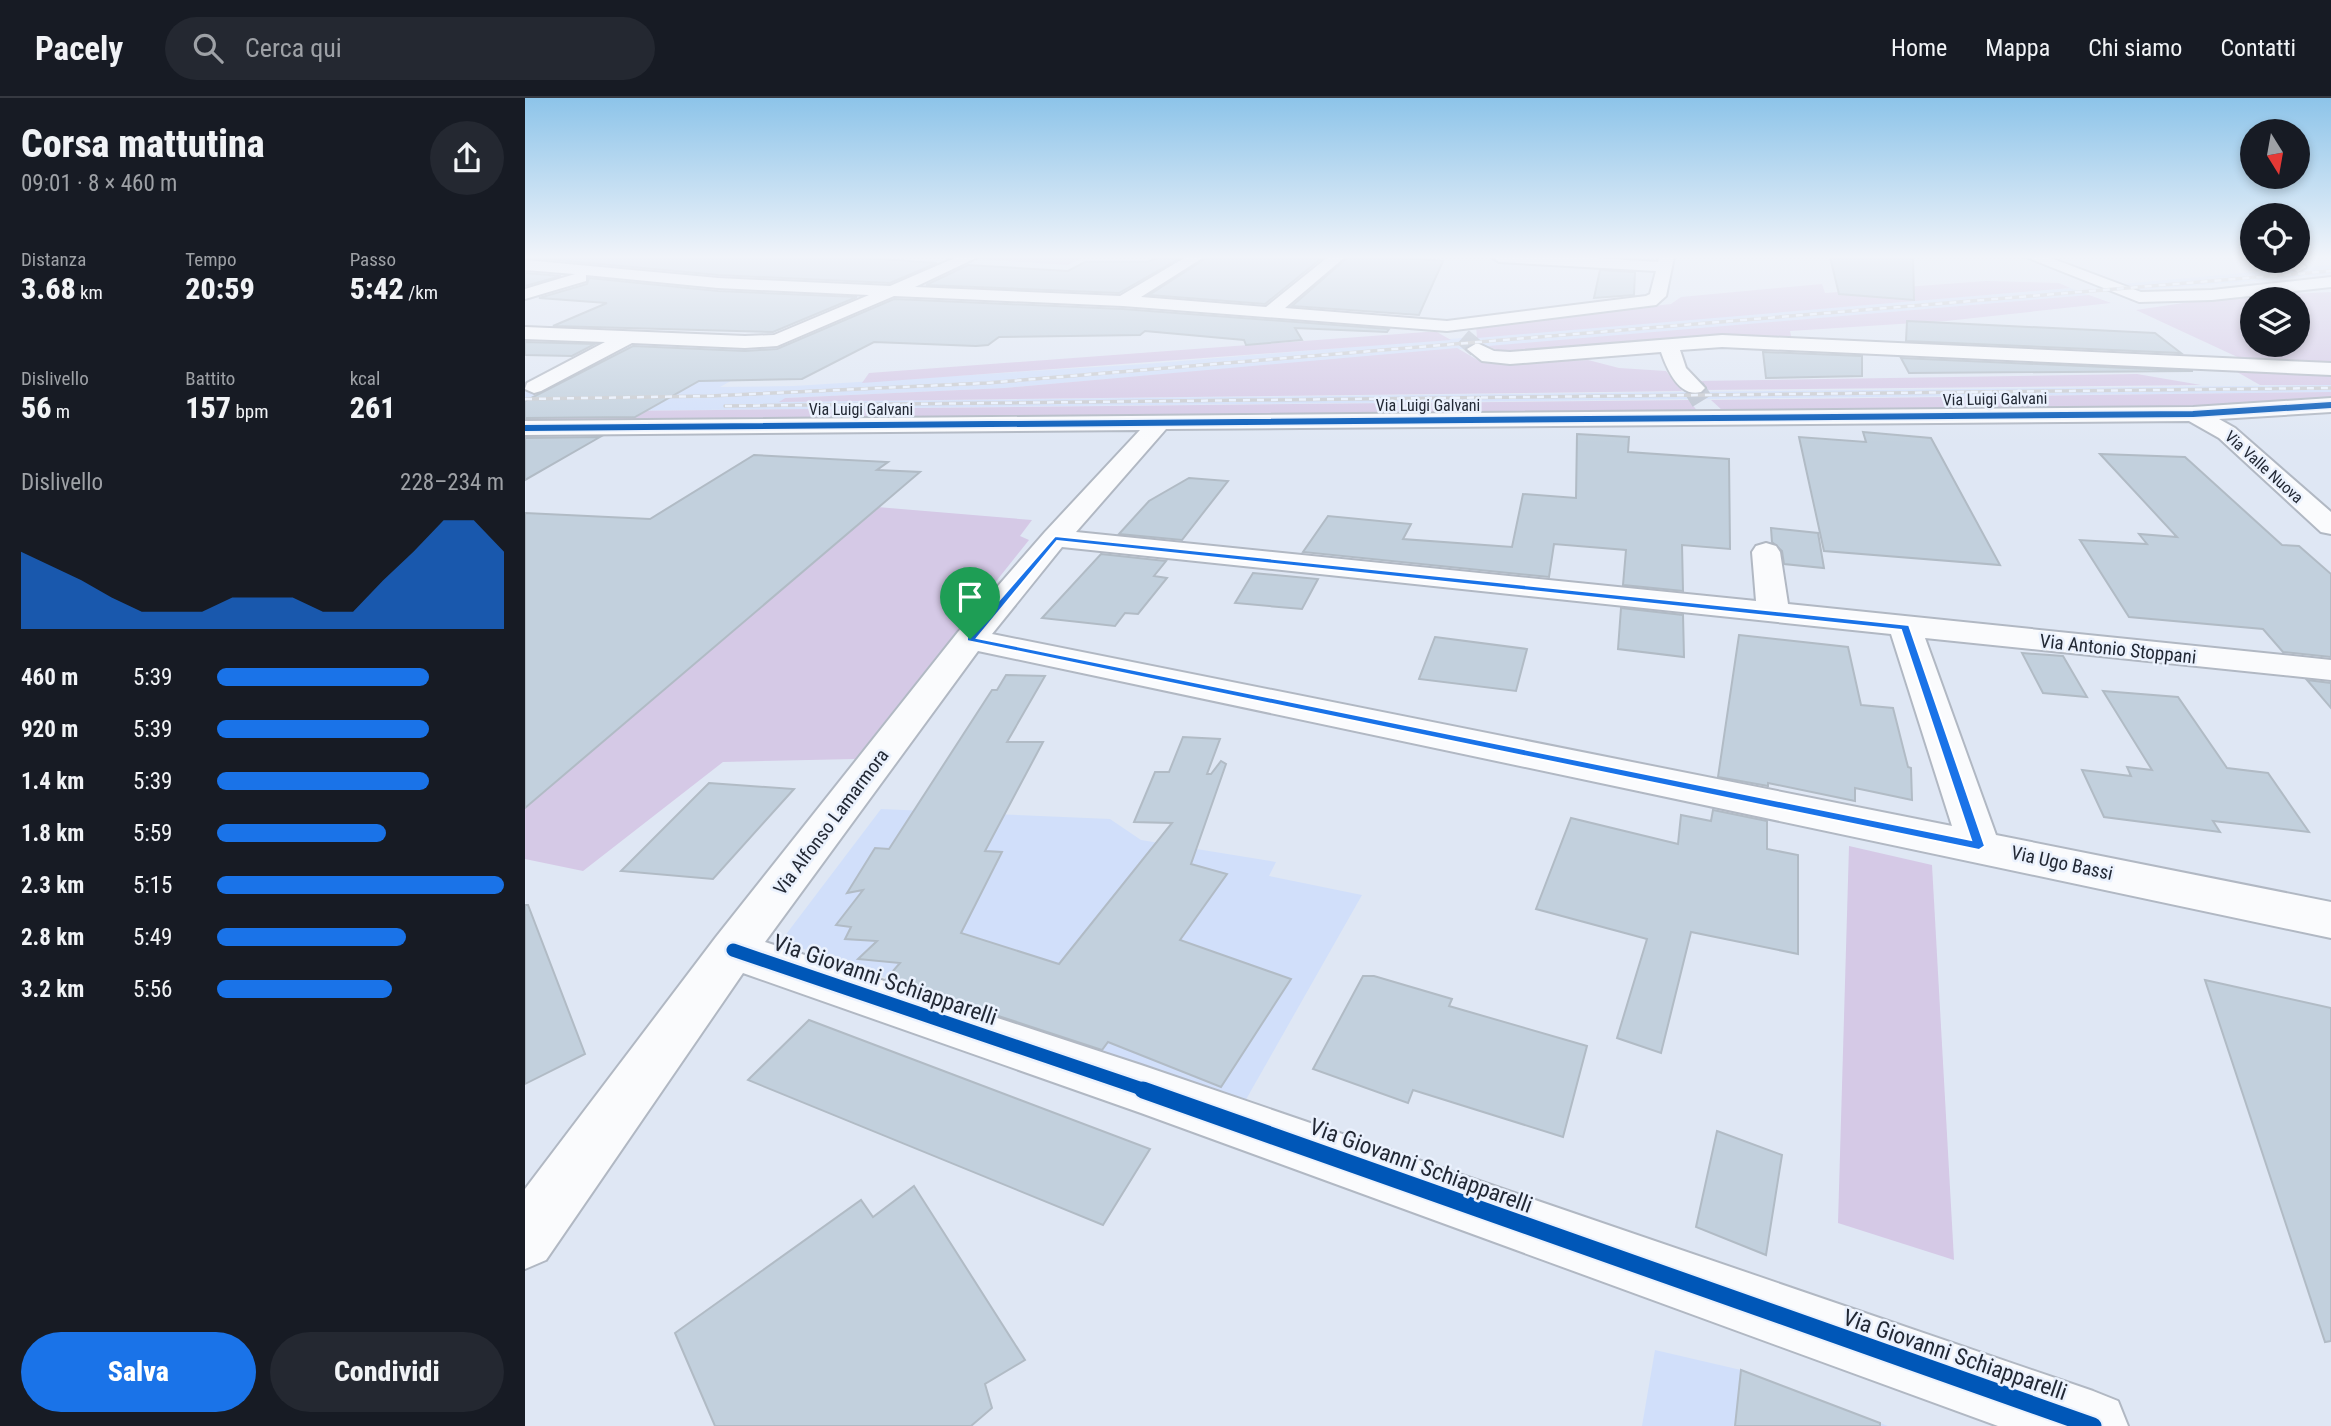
<!DOCTYPE html>
<html lang="it">
<meta charset="utf-8">
<style>
:root{--surface:#171b24;--page:#242831;--text:#f1f3f6;--muted:#9ea1a6;--line:#363941;--accent:#1a73e8}
body{margin:0;font-family:"Roboto Condensed",sans-serif;background:var(--page);color:var(--text);height:100vh;display:flex;flex-direction:column;font-size:26px;white-space:nowrap}
*{box-sizing:border-box;margin:0}
p{font-size:23px;color:var(--muted)}
.icon{flex:none;width:38px;height:38px;fill:none;stroke:currentColor;stroke-width:2;stroke-linecap:round;stroke-linejoin:round}
.map{position:relative;flex:1;overflow:hidden}
.sheet{display:flex;flex-direction:column;background:var(--surface);width:525px}
.sheet>*{flex:none}
.needle{width:46px;rotate:169deg}
.fabs{position:absolute;left:1715px;top:21px;display:grid;gap:14px}
.fabs a{display:grid;place-items:center;width:70px;height:70px;border-radius:50%;background:var(--surface);box-shadow:0 4px 10px #0003;font-size:35px}
.pin{position:absolute;display:grid;place-items:center;width:60px;height:60px;color:#fff;margin:-72px -30px;border-radius:50% 50% 50% 0;rotate:-45deg;box-shadow:0 0 7px #0007}
.pin .icon{rotate:45deg}
.round{display:grid;place-items:center;flex:none;width:74px;height:74px;border-radius:37px;background:var(--page)}
.head{display:flex;align-items:center;justify-content:space-between;height:119px;padding:0 21px}
h1{font-size:38px;font-weight:800;line-height:52px}
.figures{display:grid;grid-template-columns:repeat(3,1fr);gap:10px;height:119px;padding:7px 21px}
.figures div{display:grid;align-content:center}
.figures b{font-size:30px;font-weight:800}
.figures small{font-size:19px;font-weight:400}
.figures p{font-size:19px}
.chart{height:196px;padding:14px 21px}
.chart p{display:flex;justify-content:space-between}
.chart svg{width:100%;height:126px;margin-top:7px;fill:var(--accent);opacity:.7}
.cta{display:flex;gap:14px;margin-top:auto;padding:14px 21px}
.cta a{flex:1;height:80px;border-radius:42px;background:var(--accent);color:#fff;font-size:28px;font-weight:800;line-height:80px;text-align:center}
.cta a+a{background:var(--page);color:var(--text)}
ul{padding:0 21px;list-style:none;font-size:23px}
li{display:grid;grid-template-columns:112px 84px 1fr;align-items:center;height:52px}
li i{height:18px;border-radius:9px;background:var(--accent)}
header{display:flex;align-items:center;gap:42px;box-sizing:border-box;height:98px;padding:0 35px;background:var(--surface);border-bottom:2px solid var(--line)}
header strong{font-size:33px}
nav{display:flex;gap:38px;margin-inline-start:auto;font-size:24px}
.search{width:490px;height:63px;background:var(--page);display:flex;align-items:center;gap:18px;box-sizing:border-box;padding:0 24px;border-radius:38px;color:var(--muted);font-size:26px}
main{display:flex;flex:1;min-height:0}
.map>svg:first-child{display:block}
.built{fill:#d1dffa}
.green{fill:#d5c9e6;fill-rule:evenodd}
.building{fill:#c2d0dd;stroke:#b1bbc5;stroke-width:2}
.lines{fill:none;stroke-linecap:round;stroke-linejoin:round}
.minor-tunnel-far1{stroke:#b9c1ce;stroke-width:18;stroke-dasharray:18 9;stroke-linecap:butt}
.minor-tunnel{stroke:#b9c1ce;stroke-width:22;stroke-dasharray:22 11;stroke-linecap:butt}
.minor-casing{stroke:#b1b8c3;stroke-width:4}
.tertiary-casing{stroke:#b1b8c3;stroke-width:4}
.minor{fill:#fafbfd;fill-rule:evenodd}
.tertiary{fill:#fafbfd;fill-rule:evenodd}
.rail-casing{stroke:#c9cbcf;stroke-width:3.5}
.rail{stroke:#eaf1fd;stroke-width:2.5;stroke-dasharray:7;stroke-linecap:butt}
.cycleway-far2-casing{stroke:#eaf1fd;stroke-width:9}
.cycleway-far1-casing{stroke:#eaf1fd;stroke-width:18}
.cycleway-casing{stroke:#eaf1fd;stroke-width:21}
.cycleway-far2{stroke:#0057b8;stroke-width:6}
.cycleway-far1{stroke:#0057b8;stroke-width:13}
.cycleway{stroke:#0057b8;stroke-width:17}
.route{fill:#1a73e8;stroke:#fff;stroke-width:2;fill-rule:evenodd}
.labels{text-anchor:middle;dominant-baseline:central;stroke-width:5;stroke-linejoin:round;paint-order:stroke}
.far-street-label{font-size:16px;fill:#222834;stroke:#eaf1fd}
.street-label{font-size:19px;fill:#222834;stroke:#eaf1fd}
.near-street-label{font-size:23px;fill:#222834;stroke:#eaf1fd}
</style>
<header>
<strong>Pacely</strong>
<div class="search"><svg class="icon" aria-label="search" viewBox="0 0 24 24"><circle cx="10" cy="10" r="6"/><path d="M15 15l6 6"/></svg>Cerca qui</div>
<nav><a>Home</a><a>Mappa</a><a>Chi siamo</a><a>Contatti</a></nav>
</header>
<main>
<section class="sheet">
<div class="head"><div><h1>Corsa mattutina</h1><p>09:01 · 8 × 460 m</p></div><a class="round"><svg class="icon" aria-label="share" viewBox="0 0 24 24"><path d="M12 15V3M7 8l5-5 5 5M5 13v7h14v-7"/></svg></a></div>
<div class="figures">
<div><p>Distanza</p><b>3.68<small> km</small></b></div>
<div><p>Tempo</p><b>20:59</b></div>
<div><p>Passo</p><b>5:42<small> /km</small></b></div>
</div>
<div class="figures">
<div><p>Dislivello</p><b>56<small> m</small></b></div>
<div><p>Battito</p><b>157<small> bpm</small></b></div>
<div><p>kcal</p><b>261</b></div>
</div>
<div class="chart"><p><span>Dislivello</span>228–234 m</p>
<svg viewBox="0 0 160 44" preserveAspectRatio="none"><path d="M0 44V17L10 22L20 27L30 33L40 38L50 38L60 38L70 33L80 33L90 33L100 38L110 38L120 27L130 17L140 6L150 6L160 17V44z"/></svg>
</div>
<ul>
<li><b>460 m</b>5:39<i style="width:74%"></i></li>
<li><b>920 m</b>5:39<i style="width:74%"></i></li>
<li><b>1.4 km</b>5:39<i style="width:74%"></i></li>
<li><b>1.8 km</b>5:59<i style="width:59%"></i></li>
<li><b>2.3 km</b>5:15<i style="width:100%"></i></li>
<li><b>2.8 km</b>5:49<i style="width:66%"></i></li>
<li><b>3.2 km</b>5:56<i style="width:61%"></i></li>
</ul>
<div class="cta"><a>Salva</a><a>Condividi</a></div>
</section>
<div class="map">
<svg width="1806" height="1328" viewBox="0 0 1806 1328">
<rect width="100%" height="100%" fill="#dfe7f4"/>
<g class="built">
<polygon points="1806,167 1806,176 1738,182 1615,192 1596,186"/>
<polygon points="1545,190 1564,197 479,290 260,300 255,304 1806,287 1806,294 0,314 0,292 19,293 79,259 111,246 269,248 195,289 269,288 620,266"/>
<polygon points="356,711 585,721 616,742 751,764 744,778 837,797 719,1005 256,843"/>
<polygon points="1130,1252 1216,1272 1363,1328 1117,1328"/>
</g>
<g class="green">
<polygon points="457,159 558,159 543,167 452,161"/>
<polygon points="1461,183 1534,185 1545,190 952,240 951,228 1146,206 1156,199 1297,186 1300,195"/>
<path d="M1806 194V265L1721 263 1611 212 1692 200ZM1727 201H1773V247H1727Z"/>
<polygon points="1564,197 1586,205 1421,223 1265,233 1267,242 982,257 963,248"/>
<polygon points="901,234 912,234 926,242 337,285 344,275"/>
<polygon points="932,250 951,261 968,266 1063,262 1094,270 1141,273 1157,293 254,304 260,300 479,290"/>
<polygon points="1705,270 1806,273 1806,287 1735,287"/>
<polygon points="1612,276 1676,287 1175,292 1171,283"/>
<polygon points="1806,294 1806,302 1664,309 1198,313 1186,302"/>
<polygon points="1164,302 1173,314 0,323 0,314"/>
<polygon points="221,398 507,422 495,438 504,442 330,661 198,664 58,773 0,761 0,710"/>
<polygon points="1324,748 1407,767 1429,1162 1313,1125"/>
</g>
<g class="building">
<polygon points="0,159 326,159 412,165 365,185 193,177"/>
<polygon points="633,159 655,160 594,195 401,187 443,167 543,173 560,164 623,164"/>
<polygon points="688,159 798,159 740,206 624,197 680,161"/>
<polygon points="823,159 863,159 918,163 894,217 767,208"/>
<polygon points="1305,159 1388,159 1389,202 1314,196"/>
<polygon points="1075,172 1110,174 1109,197 1069,200"/>
<polygon points="0,175 36,178 0,188"/>
<polygon points="64,180 193,193 332,199 248,234 28,228 82,205 14,200 62,186"/>
<polygon points="369,201 598,211 864,231 862,234 770,230 777,242 721,247 719,242 620,233 615,237 474,239 463,247 451,248 349,244 277,281 174,283 110,319 0,320 0,303 108,248 220,253 252,251"/>
<polygon points="1382,223 1630,235 1656,255 1381,243"/>
<polygon points="0,244 70,246 47,258 0,257"/>
<polygon points="1238,254 1337,258 1337,278 1241,280"/>
<polygon points="1376,260 1668,273 1384,275"/>
<polygon points="1338,334 1406,340 1475,467 1299,453 1274,339 1341,344"/>
<polygon points="1052,336 1104,339 1103,354 1204,361 1205,451 1157,447 1158,493 1098,487 1101,452 1029,446 1024,479 778,454 803,418 886,426 878,441 987,449 998,396 1051,400"/>
<polygon points="75,339 0,382 0,340"/>
<polygon points="1575,356 1660,359 1757,447 1774,448 1806,476 1806,559 1758,554 1738,531 1604,519 1555,442 1622,446 1614,436 1652,439"/>
<polygon points="229,357 363,364 352,372 395,374 0,710 0,415 125,421"/>
<polygon points="664,380 703,383 657,442 594,436 624,403"/>
<polygon points="1246,430 1293,435 1299,470 1259,466 1257,453 1247,444"/>
<polygon points="576,456 641,463 629,478 642,480 613,516 600,515 590,528 517,520"/>
<polygon points="728,475 793,481 777,511 710,505"/>
<polygon points="1096,510 1158,517 1159,559 1093,551"/>
<polygon points="1214,537 1323,549 1336,607 1368,610 1383,669 1386,670 1387,702 1330,690 1330,703 1243,685 1243,688 1193,679"/>
<polygon points="910,539 1002,551 991,593 894,581"/>
<polygon points="1497,555 1538,558 1562,599 1518,595"/>
<polygon points="481,577 520,578 482,644 518,644 460,753 477,754 436,835 534,866 647,725 609,724 630,674 644,674 658,639 695,641 682,676 686,676 696,663 701,666 666,766 702,776 655,842 766,881 696,989 583,944 577,952 361,881 375,865 333,861 352,843 320,841 326,829 311,827 338,792 322,795 350,750 364,751 467,592 472,592"/>
<polygon points="1782,582 1806,585 1806,610"/>
<polygon points="1578,593 1653,599 1702,670 1743,675 1784,734 1688,723 1695,734 1579,719 1557,672 1606,678 1602,669 1627,672"/>
<polygon points="184,685 269,691 188,781 96,773"/>
<polygon points="1188,712 1242,723 1242,751 1273,757 1273,856 1166,834 1136,955 1092,940 1122,841 1011,811 1046,720 1153,746 1156,717 1186,723"/>
<polygon points="0,807 3,807 60,956 0,986"/>
<polygon points="838,878 849,878 927,901 924,908 1062,948 1038,1039 888,992 883,1005 788,971"/>
<polygon points="1680,882 1806,910 1806,1243 1800,1244"/>
<polygon points="284,922 625,1051 578,1127 223,982"/>
<polygon points="1192,1033 1257,1057 1241,1157 1171,1129"/>
<polygon points="389,1088 500,1262 460,1286 467,1310 446,1328 190,1328 150,1235 336,1102 348,1119"/>
<polygon points="1216,1272 1355,1325 1355,1328 1210,1328"/>
</g>
<g class="lines">
<polyline class="minor-tunnel-far1" points="938,239 952,251"/>
<polyline class="minor-tunnel" points="1169,290 1177,303"/>
<g class="minor-casing">
<g id="minor">
<polygon points="432,159 453,159 390,189 595,198 661,159 679,159 616,199 741,209 803,159 820,159 760,210 922,223 1121,198 1125,196 1131,173 974,164 967,159 1056,159 1133,164 1134,159 1149,159 1141,198 1131,207 922,233 598,208 369,198 252,248 220,250 107,245 16,293 9,295 0,291 2,285 80,244 0,241 0,229 220,238 249,237 344,197 193,190 61,177 61,183 0,201 0,191 50,176 0,172 0,162 193,180 365,188"/>
<polygon points="1754,163 1773,163 1781,169 1773,174"/>
<path d="M1197 237 1806 265V277L1197 249 1155 252 1161 270 1180 290 1176 294C1154 300 1142 271 1136 254L985 266 957 263 942 251 952 245 969 253 985 254Z"/>
<path d="M1806 300V314L1694 321 1710 330 1806 414V436L1796 434 1694 340 1664 323 641 331 551 434 1231 503 1227 454 1231 448 1241 445 1251 448 1255 454 1263 506 1806 562V582L1400 540 1471 737 1806 804V840L453 553 240 844 616 967 1568 1293 1593 1303 1603 1328H1473L616 1015 218 875 21 1162 0 1171V1091L191 839 433 534 520 434 615 332 0 337V323L1668 309ZM537 449 1366 536 1427 728 467 536Z"/>
</g>
</g>
<g class="tertiary-casing">
<polygon id="tertiary" points="1501,159 1523,159 1616,194 1687,192 1806,179 1806,189 1687,202 1614,204"/>
</g>
<use href="#minor" class="minor"/>
<use href="#tertiary" class="tertiary"/>
<g class="rail-casing">
<g id="rail">
<polyline points="0,301 185,298 462,285 1806,173"/>
<polyline points="200,308 1806,290"/>
</g>
</g>
<use href="#rail" class="rail"/>
<g class="cycleway-far2-casing">
<polyline id="cycleway-far2" points="0,330 1668,316 1806,307"/>
</g>
<g class="cycleway-far1-casing">
<polyline id="cycleway-far1" points="208,852 623,993"/>
</g>
<g class="cycleway-casing">
<polyline id="cycleway" points="618,992 1568,1328"/>
</g>
<use href="#cycleway-far2" class="cycleway-far2"/>
<use href="#cycleway-far1" class="cycleway-far1"/>
<use href="#cycleway" class="cycleway"/>
</g>
<linearGradient id="sky" x2="0" y2="1"><stop stop-color="#8dc4e9"/><stop offset="0.46" stop-color="#f1f4fa"/><stop offset="1" stop-color="#f1f4fa" stop-opacity="0"/></linearGradient>
<rect width="1806" height="345" fill="url(#sky)"/>
<path class="route" d="M530 438 1384 527 1460 748 1454 752 442 543V539ZM532 443 1376 532 1446 742 452 540Z"/>
<g class="labels">
<g class="far-street-label">
<text transform="translate(1470 301) rotate(-1)">Via Luigi Galvani</text>
<text x="903" y="307">Via Luigi Galvani</text>
<text x="336" y="311">Via Luigi Galvani</text>
<text transform="translate(1739 369) rotate(42)">Via Valle Nuova</text>
</g>
<g class="street-label">
<text transform="translate(1593 551) rotate(6)">Via Antonio Stoppani</text>
<text transform="translate(306 724) rotate(-53)">Via Alfonso Lamarmora</text>
<text transform="translate(1537 765) rotate(12)">Via Ugo Bassi</text>
</g>
<g class="near-street-label">
<text transform="translate(360 882) rotate(19)">Via Giovanni Schiapparelli</text>
<text transform="translate(896 1068) rotate(20)">Via Giovanni Schiapparelli</text>
<text transform="translate(1430 1257) rotate(19)">Via Giovanni Schiapparelli</text>
</g>
</g>
</svg>
<div class="fabs">
<a><svg class="needle" viewBox="-14 -14 28 28"><path d="M0-13l5 13h-10z" fill="#e53935"/><path d="M0 13l5-13h-10z" fill="#9ea1a6"/></svg></a>
<a><svg class="icon" aria-label="locate" viewBox="0 0 24 24"><circle cx="12" cy="12" r="6"/><path d="M12 2v4M12 18v4M2 12h4M18 12h4"/></svg></a>
<a><svg class="icon" aria-label="layers" viewBox="0 0 24 24"><path d="M12 4l9 5-9 5-9-5zM3 14l9 5 9-5"/></svg></a>
</div>
<div class="pin" style="left:445px;top:541px;background:#1e9e55"><svg class="icon" aria-label="arrive" viewBox="0 0 24 24"><path d="M6 21V4h12l-3 4 3 4H6"/></svg></div>
</div>
</main>
